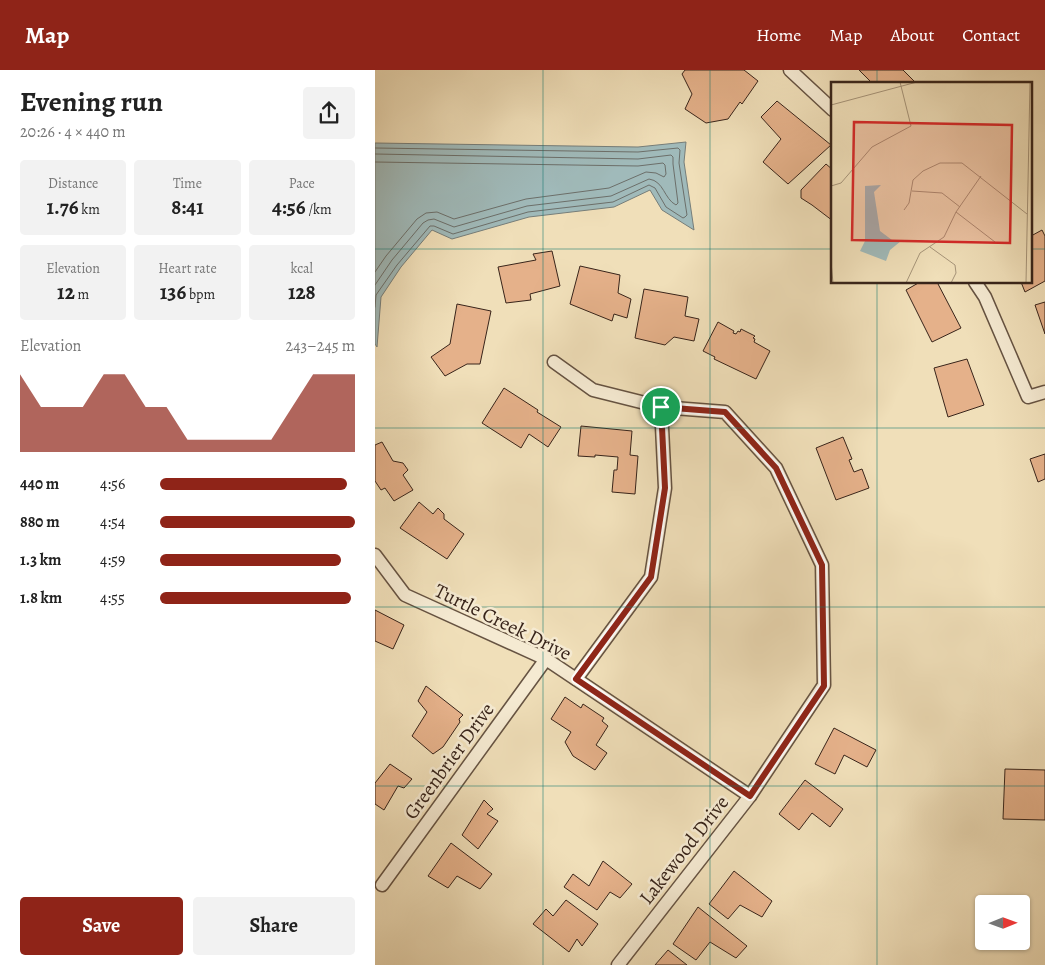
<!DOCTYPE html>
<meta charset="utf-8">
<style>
:root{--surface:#fff;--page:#f2f2f2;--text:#222;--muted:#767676;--accent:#8f2418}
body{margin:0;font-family:Alegreya,serif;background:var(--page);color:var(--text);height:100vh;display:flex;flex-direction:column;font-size:19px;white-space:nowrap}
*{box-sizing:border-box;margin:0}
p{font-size:16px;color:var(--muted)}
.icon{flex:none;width:28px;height:28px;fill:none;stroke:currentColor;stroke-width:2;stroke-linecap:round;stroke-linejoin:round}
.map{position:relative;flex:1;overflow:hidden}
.drawer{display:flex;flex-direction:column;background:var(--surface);width:375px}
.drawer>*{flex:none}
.needle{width:32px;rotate:89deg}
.buttons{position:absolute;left:600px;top:825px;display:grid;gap:10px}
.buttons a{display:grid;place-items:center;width:55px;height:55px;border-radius:5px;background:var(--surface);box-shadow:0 1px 4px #0004;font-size:25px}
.pin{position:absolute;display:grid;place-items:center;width:42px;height:42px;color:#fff;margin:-21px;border:2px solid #fff;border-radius:50%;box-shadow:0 1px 5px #0007}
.round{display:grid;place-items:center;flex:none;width:52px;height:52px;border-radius:5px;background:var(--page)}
.overview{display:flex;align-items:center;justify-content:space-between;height:85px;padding:0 20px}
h1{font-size:28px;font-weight:600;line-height:38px}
.metrics{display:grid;grid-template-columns:repeat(3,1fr);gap:8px;height:85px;padding:5px 20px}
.metrics div{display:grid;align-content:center;border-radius:5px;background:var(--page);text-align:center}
.metrics b{font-size:21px;font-weight:600}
.metrics small{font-size:14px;font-weight:400}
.metrics p{font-size:14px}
.chart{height:140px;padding:10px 20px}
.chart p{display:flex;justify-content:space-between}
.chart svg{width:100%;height:90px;margin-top:5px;fill:var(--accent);opacity:.7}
.button{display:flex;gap:10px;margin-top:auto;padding:10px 20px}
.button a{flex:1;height:58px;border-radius:5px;background:var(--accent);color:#fff;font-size:20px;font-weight:600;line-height:58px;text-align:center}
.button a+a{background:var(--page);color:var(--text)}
ul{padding:0 20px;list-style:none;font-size:16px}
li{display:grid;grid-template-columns:80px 60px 1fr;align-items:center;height:38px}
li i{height:12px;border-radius:6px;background:var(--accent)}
header{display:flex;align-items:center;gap:30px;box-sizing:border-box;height:70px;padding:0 25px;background:var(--accent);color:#fff}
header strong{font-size:24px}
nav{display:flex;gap:28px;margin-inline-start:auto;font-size:18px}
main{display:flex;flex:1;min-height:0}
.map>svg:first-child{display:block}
.water{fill:#a0baba;stroke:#767e7a}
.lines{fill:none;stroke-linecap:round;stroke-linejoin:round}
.shore{stroke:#6c6f6a;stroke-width:1}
.building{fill:#e5b18a;stroke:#38241a}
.street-casing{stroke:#665342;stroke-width:15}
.street{stroke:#f5ead2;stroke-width:12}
.route-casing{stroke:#fff;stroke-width:10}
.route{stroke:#8f2418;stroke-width:6}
.grid{fill:none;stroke:#0f766e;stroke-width:1;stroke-opacity:0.55}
.labels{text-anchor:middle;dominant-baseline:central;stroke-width:5;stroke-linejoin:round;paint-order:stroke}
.street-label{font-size:20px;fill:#38241a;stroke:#f5ead2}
.inset-road{fill:none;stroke:#a69479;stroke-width:1}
.view{fill:#d62828;fill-opacity:0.15;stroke:#d62828;stroke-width:2.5}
.inset-edge{fill:none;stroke:#38241a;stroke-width:2.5}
</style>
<header>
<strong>Map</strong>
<nav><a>Home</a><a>Map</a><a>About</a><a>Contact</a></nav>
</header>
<main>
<section class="drawer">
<div class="overview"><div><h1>Evening run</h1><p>20:26 · 4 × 440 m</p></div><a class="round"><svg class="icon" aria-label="share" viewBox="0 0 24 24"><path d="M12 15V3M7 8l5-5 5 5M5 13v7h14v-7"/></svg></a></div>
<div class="metrics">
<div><p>Distance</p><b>1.76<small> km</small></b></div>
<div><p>Time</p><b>8:41</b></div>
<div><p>Pace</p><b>4:56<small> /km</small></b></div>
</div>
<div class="metrics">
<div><p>Elevation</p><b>12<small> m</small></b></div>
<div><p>Heart rate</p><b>136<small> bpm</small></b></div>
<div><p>kcal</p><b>128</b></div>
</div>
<div class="chart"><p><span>Elevation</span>243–245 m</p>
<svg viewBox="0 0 160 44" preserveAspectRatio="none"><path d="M0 44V6L10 22L20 22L30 22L40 6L50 6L60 22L70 22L80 38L90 38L100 38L110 38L120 38L130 22L140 6L150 6L160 6V44z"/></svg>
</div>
<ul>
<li><b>440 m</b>4:56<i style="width:96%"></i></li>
<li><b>880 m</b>4:54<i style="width:100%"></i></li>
<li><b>1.3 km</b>4:59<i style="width:93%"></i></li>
<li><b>1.8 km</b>4:55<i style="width:98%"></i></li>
</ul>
<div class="button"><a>Save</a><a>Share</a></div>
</section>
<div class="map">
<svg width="670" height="895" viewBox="0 0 670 895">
<rect width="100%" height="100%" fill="#f0dfb9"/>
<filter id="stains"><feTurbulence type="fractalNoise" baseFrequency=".004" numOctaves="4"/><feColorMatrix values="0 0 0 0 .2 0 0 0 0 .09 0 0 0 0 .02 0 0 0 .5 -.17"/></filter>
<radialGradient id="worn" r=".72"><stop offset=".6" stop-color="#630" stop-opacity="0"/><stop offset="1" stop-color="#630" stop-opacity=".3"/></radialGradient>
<polygon class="water" points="311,72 309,92 319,160 287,140 275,120 239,137 154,147 77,169 57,160 26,197 6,227 2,277 0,274 0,73 263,77"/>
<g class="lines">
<g class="shore">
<polyline points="0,78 263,82 303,78 305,80 304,93 312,145 310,147 308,148 291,137 280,118 274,115 238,132 153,142 78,164 59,156 55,156 22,195 1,225 0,237"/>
<path d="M0 84 263 89 296 85 298 87V94L303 133 301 135C289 129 289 111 274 109L236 126 152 136 79 157 59 149 53 150 48 153 17 190 0 215"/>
<polyline points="0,92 263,96 288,93 290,95 291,104 289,107 281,103 271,102 234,118 151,129 79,149 62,142 51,143 42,149 11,186 0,202"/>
</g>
</g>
<g class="building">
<polygon points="310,0 369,0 383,11 367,34 365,32 353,49 331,53 310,39 317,24 307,4"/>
<polygon points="484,0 528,0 542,14 498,14"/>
<polygon points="402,31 456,75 413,114 388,92 406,69 386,47"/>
<polygon points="451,94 458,100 458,151 437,135 426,128 426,120"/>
<polygon points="667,160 670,166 670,211 650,222 646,212 656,212 656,166"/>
<polygon points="177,181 185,216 155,224 156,230 131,233 123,197 161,190 158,184"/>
<polygon points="205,196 245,205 243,223 256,229 252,248 239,244 237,251 195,234"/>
<polygon points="545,212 562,212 586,258 557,272 531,220"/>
<polygon points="269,219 313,227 310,246 324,249 319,271 299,267 290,275 260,268"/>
<polygon points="670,232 670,264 660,235"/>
<polygon points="82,234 116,241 105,294 92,294 70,306 56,287 75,274"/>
<polygon points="343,252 359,261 358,263 361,264 363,261 365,262 366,259 380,266 378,268 380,269 379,272 395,281 381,309 339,289 340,287 328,281"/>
<polygon points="592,289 609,335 573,347 559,298"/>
<polygon points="129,318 163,340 162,342 186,357 173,377 154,364 146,378 107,353"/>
<polygon points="206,356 257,361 255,385 263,386 260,424 237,422 239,400 242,400 243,387 220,385 220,387 203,386"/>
<polygon points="468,367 477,389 474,390 479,402 487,399 494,418 461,430 441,378"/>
<polygon points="7,372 18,391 28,393 33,400 28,405 38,420 19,431 10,418 6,420 0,411 0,375"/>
<polygon points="670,384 670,409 663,412 655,389"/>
<polygon points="44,432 58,444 63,438 69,444 69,449 89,464 72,489 25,458"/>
<polygon points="0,540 29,555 18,579 0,571"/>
<polygon points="51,616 88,645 84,649 85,652 68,677 58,684 37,666 52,642 43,631"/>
<polygon points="190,627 206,638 208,634 229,648 227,651 233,656 221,675 232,683 220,700 198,686 190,672 196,662 176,649"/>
<polygon points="459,658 501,680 492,697 469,685 460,704 440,694"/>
<polygon points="15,694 37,709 29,718 23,716 9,740 0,734 0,713"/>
<polygon points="630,699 670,700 670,750 628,749"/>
<polygon points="430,710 468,739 455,757 437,743 424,760 404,744"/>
<polygon points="109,730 118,739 112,744 123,751 103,779 87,765"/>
<polygon points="76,773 117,804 105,819 82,806 73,818 53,806"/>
<polygon points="228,791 257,814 245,828 235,822 222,840 189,817 198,804 214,816"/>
<polygon points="359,801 397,831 387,847 365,835 353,849 334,834"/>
<polygon points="191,830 223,854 207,876 202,869 194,882 158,854 171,839 178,846"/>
<polygon points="323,837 372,876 361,888 335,872 321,890 298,874"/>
<polygon points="293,880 312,895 280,895"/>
</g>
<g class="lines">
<g class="street-casing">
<g id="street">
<polyline points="415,0 458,40"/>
<polyline points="600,212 610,227 653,327 670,322"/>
<polyline points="179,292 218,320 286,337 350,342 401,398 447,495 449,615 375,726 243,895"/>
<polyline points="0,485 30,525 171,589 375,726"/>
<polyline points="201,609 276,507 290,418 286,337"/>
<polyline points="7,815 171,589"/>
</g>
</g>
<use href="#street" class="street"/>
</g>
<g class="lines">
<g class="route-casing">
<polygon id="route" points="286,337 350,342 401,398 447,495 449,616 375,726 201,609 276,507 290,418"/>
</g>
<use href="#route" class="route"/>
</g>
<path class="grid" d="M168 0V895M335 0V895M502 0V14M0 179H458M656 179H670M502 212V895M0 358H670M0 537H670M0 716H670"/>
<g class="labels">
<g class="street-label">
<text transform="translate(128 552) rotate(26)">Turtle Creek Drive</text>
<text transform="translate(74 691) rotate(-54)">Greenbrier Drive</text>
<text transform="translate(309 780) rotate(-52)">Lakewood Drive</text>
</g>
</g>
<g transform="translate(456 12)">
<rect width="201" height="201" fill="#f0dfb9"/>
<path d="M50 103 43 110 49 149 61 158 70 159 59 168 55 179 29 169 34 159V104Z" fill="#a0baba"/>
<path class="inset-road" d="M0 23 86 0M0 104 10 101 41 65 80 44 69 0M81 109 111 111 129 125M73 128 78 121 82 98 92 89 109 81H131L196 132M125 130 164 160M99 165 124 183 125 191 120 201M0 180 2 201M11 201H48M75 201 89 171 113 155 125 130 150 94M195 201 199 0"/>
<path class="view" d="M23 40 181 43 179 161 21 158Z"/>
<rect width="201" height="201" class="inset-edge"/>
</g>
<rect width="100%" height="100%" filter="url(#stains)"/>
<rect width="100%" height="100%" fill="url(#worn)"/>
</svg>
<div class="buttons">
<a><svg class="needle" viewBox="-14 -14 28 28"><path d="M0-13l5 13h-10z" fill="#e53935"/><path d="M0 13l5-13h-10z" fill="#767676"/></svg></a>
</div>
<div class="pin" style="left:286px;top:337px;background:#1e9e55"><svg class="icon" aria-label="arrive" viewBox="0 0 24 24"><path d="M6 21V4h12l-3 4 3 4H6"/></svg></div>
</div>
</main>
